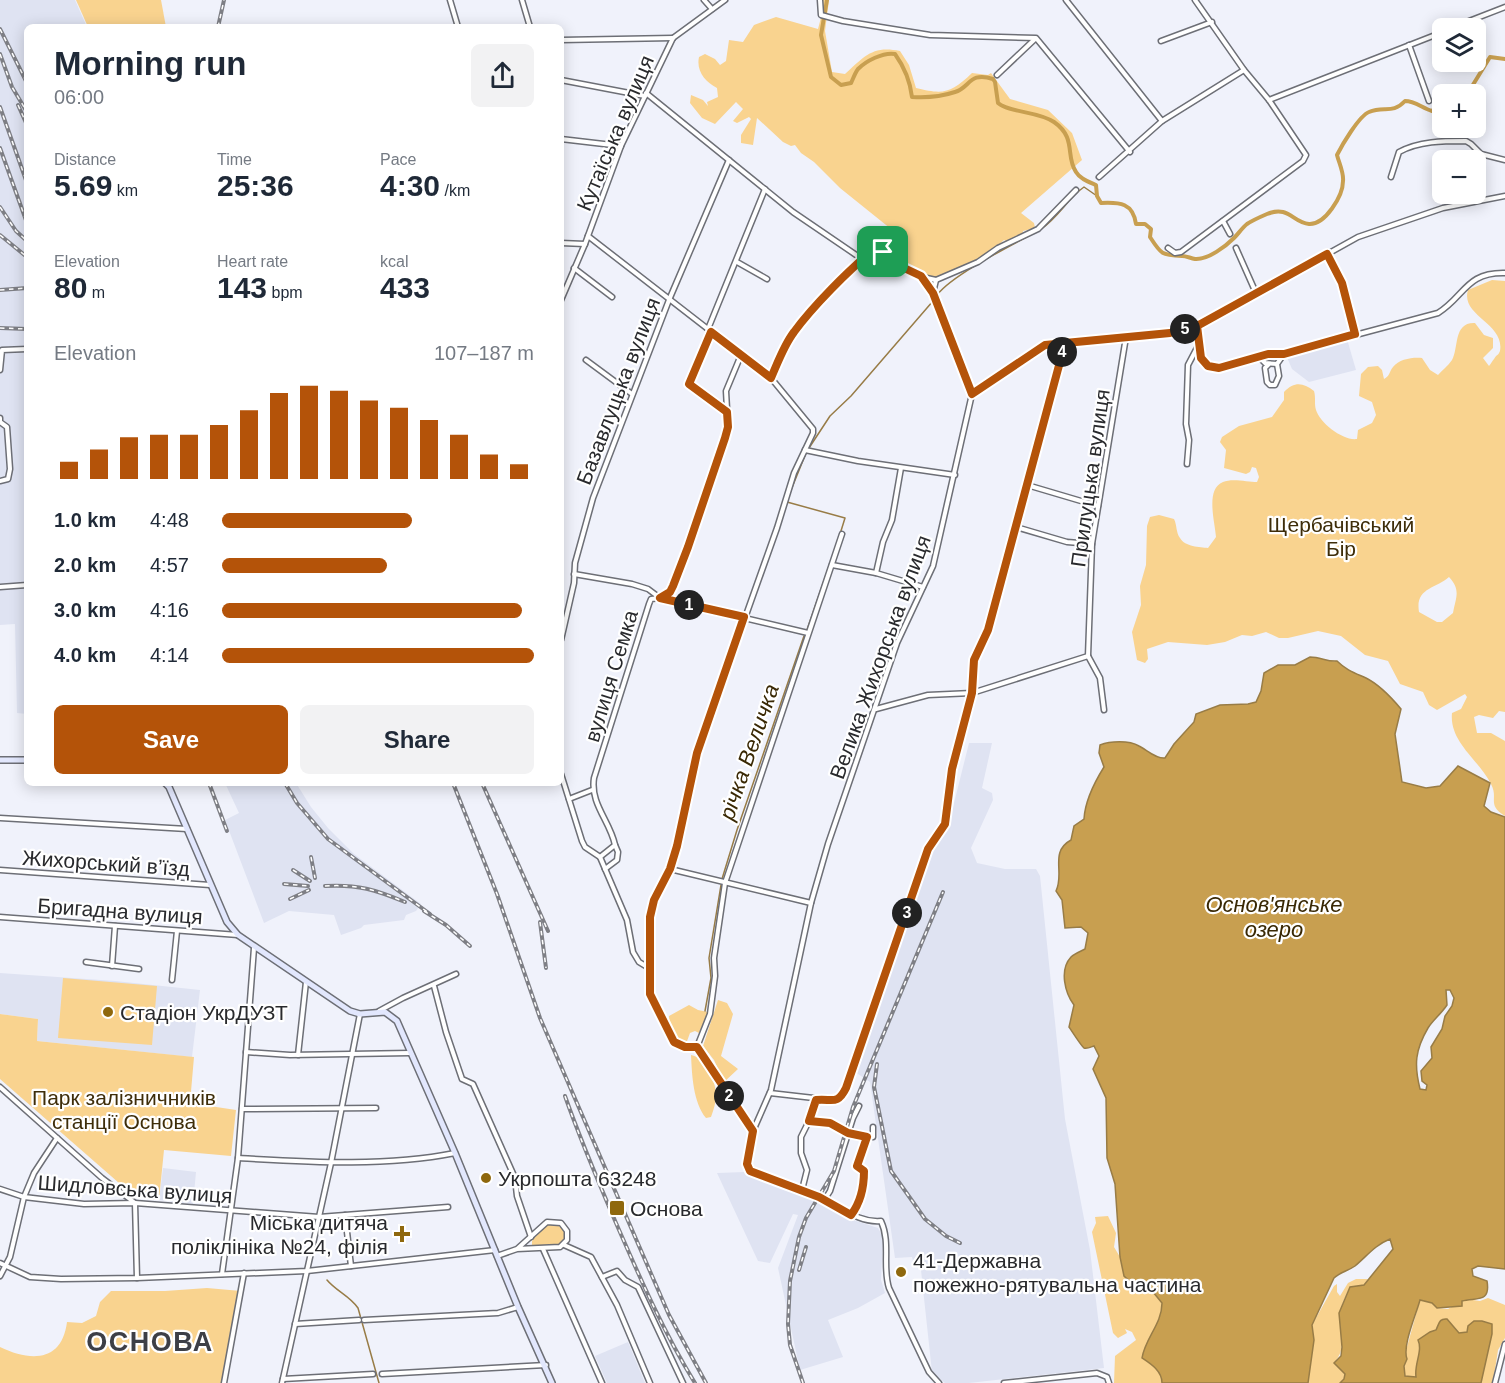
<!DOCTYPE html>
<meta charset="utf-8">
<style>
:root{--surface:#fff;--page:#f2f2f3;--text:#1f2937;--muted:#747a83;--accent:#b45309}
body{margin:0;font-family:Helvetica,sans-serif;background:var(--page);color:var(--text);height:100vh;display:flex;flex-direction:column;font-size:22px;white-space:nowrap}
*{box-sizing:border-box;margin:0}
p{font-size:20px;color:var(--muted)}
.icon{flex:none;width:33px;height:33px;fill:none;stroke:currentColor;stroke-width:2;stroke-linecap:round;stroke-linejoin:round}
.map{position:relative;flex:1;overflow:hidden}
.side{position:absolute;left:24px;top:24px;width:540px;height:762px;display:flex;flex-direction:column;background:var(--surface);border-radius:9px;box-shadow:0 3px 15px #0003}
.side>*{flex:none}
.fabs{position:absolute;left:1432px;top:18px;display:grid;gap:12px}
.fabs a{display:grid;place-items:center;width:54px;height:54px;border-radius:9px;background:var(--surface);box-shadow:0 3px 15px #0003;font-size:30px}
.pin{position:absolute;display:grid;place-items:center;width:51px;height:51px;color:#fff;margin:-26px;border-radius:12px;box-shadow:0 3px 9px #0006}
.km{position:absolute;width:30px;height:30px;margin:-15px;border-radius:50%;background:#222;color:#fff;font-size:16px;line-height:30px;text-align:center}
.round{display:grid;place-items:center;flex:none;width:63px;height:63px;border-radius:9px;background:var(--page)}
.head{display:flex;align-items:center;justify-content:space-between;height:102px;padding:0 30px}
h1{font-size:33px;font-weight:700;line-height:45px}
.metrics{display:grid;grid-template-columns:repeat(3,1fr);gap:9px;height:102px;padding:6px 30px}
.metrics div{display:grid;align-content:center}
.metrics b{font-size:30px;font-weight:700}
.metrics small{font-size:16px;font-weight:400}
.metrics p{font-size:16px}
.chart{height:168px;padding:12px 30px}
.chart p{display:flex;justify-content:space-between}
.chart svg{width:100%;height:108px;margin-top:6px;stroke:var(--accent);stroke-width:6}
.action{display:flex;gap:12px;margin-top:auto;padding:12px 30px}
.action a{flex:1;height:69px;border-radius:9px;background:var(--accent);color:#fff;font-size:24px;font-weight:700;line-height:69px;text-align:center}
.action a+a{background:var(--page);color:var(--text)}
ul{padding:0 30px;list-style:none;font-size:20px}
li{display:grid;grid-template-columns:96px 72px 1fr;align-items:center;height:45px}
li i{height:15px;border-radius:8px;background:var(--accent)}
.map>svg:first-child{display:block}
.built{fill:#dfe3f2}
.green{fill:#f9d38f;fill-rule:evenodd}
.water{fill:#c89f50;stroke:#987c46;stroke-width:1.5;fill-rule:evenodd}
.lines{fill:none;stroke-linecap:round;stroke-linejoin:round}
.stream{stroke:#987c46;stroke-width:1.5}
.canal{stroke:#c89f50;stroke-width:4}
.minor-casing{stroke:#6d6f76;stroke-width:7}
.secondary-casing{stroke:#6d6f76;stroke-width:8}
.minor{stroke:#fff;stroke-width:4}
.secondary{stroke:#e2e7fd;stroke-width:5}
.rail-casing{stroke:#7e7f85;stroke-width:4}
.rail{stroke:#fff;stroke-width:1.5;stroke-dasharray:4.5;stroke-linecap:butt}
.route-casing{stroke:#fff;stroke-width:12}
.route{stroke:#b45309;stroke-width:8}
.poi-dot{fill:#8f680d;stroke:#fff;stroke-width:2}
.labels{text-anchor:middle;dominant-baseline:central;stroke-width:4.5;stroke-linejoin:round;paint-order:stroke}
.street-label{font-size:21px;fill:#292a2d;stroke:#fff}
.park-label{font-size:21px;fill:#3e2d09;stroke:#fff}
.poi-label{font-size:21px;fill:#292a2d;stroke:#fff;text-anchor:start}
.water-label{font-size:22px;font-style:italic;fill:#392804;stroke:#fff}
.district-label{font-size:27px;font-weight:bold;letter-spacing:1.5px;fill:#3d3f46;stroke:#fff}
</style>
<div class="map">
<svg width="1505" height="1383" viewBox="0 0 1505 1383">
<rect width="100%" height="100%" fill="#f0f2fb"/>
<g class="built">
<polygon points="0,0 75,0 87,27 27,27 27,714 17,713 15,624 0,625"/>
<polygon points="1347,339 1356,370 1309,382 1292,369 1286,355"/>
<polygon points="969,743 992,743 982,788 992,793 993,800 971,848 977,863 1005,869 1036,869 1040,876 1065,1119 1090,1250 1104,1368 969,1383 945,1383 932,1372 920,1261 913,1261 912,1257 895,1258 870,1082 855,1072 927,862 948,827"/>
<polygon points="225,783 296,783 311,807 328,828 354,854 421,904 416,911 406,915 404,920 364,925 361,928 341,935 334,915 289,911 264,923 225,820 239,813"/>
<polygon points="0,973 115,981 200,990 192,1057 37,1041 38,1019 0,1014"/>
<polygon points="163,1168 196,1172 193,1204 159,1200"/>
<polygon points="745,1172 811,1199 847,1218 878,1228 883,1237 881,1280 885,1293 858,1308 828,1320 843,1357 800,1370 778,1268 798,1215 793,1214 770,1263 758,1261 717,1173"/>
<polygon points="628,1342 645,1383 607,1383 595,1356"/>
</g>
<g class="green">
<polygon points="76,0 161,0 166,27 88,27"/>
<path d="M823 0H829L825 31 832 72 845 74C864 57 872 45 900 51L909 65 916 88C944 95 951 93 972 73L988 75 991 73 1010 99 1048 110 1072 133 1082 160 1021 213 1034 223 1035 228 1023 231 1022 236 1008 242 1004 240C986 258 949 284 922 277 908 272 895 259 883 251L891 229 840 188 814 162 801 153 795 145 791 146 783 142 757 118 753 145 741 143V135L751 119 749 117 737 123 733 121 743 109 736 102 715 124 702 118 690 103 691 95 703 100 708 106 707 102 718 97 717 88C705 82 696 71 699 57L705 54 715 59 720 65 726 61 729 40 743 42 754 25 776 17 818 29 823 10Z"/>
<path d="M1492 280 1505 281V712L1499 711 1493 718 1479 715 1474 717 1477 733H1491L1505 741V816C1486 804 1499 799 1491 784 1479 760 1449 742 1452 713L1461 709 1467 697 1465 694 1437 710 1429 705 1423 692 1400 684 1388 661 1365 655 1341 636 1318 631 1288 638H1279L1266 632 1252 636 1242 635 1225 642 1207 645 1168 642 1147 649 1148 659 1145 663 1137 660 1132 632 1141 605 1140 586 1146 565 1147 526 1150 517 1159 515 1174 519C1177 525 1176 533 1180 538 1185 547 1200 547 1208 548L1216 537C1215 522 1205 489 1223 482 1232 478 1248 482 1257 482L1259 477 1256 468 1252 467 1250 472 1246 474 1224 468 1226 450 1220 442 1222 437 1239 426 1272 417 1284 400V392C1295 381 1303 383 1314 391 1316 398 1314 404 1316 410 1320 423 1343 441 1357 439L1358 430 1372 423 1376 415 1372 402 1359 396 1361 374 1368 367 1378 366 1382 370 1384 379C1390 376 1389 372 1393 367 1399 359 1413 357 1422 358L1430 370 1438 375C1442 370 1448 366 1452 360 1459 348 1453 322 1475 323L1484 335 1493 338V348L1483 358 1489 366C1491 364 1492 361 1494 359 1497 354 1498 356 1500 351 1505 323 1460 316 1468 290ZM1449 577C1461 590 1456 597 1453 613L1442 622H1437L1419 612C1415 588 1435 589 1449 577Z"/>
<polygon points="63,978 157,986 152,1045 58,1038"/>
<polygon points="718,1000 727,1003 733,1014 721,1056 738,1069 724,1082 714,1060 703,1046"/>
<polygon points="689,1005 698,1010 708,1012 699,1033 695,1031 690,1033 686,1044 678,1042 670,1030 669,1016"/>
<polygon points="0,1014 38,1019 37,1041 194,1057 190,1103 236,1110 231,1156 164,1150 159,1200 135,1197 0,1079"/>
<path d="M691 1055C699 1057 701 1060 706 1066 717 1084 719 1097 711 1117L706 1118C693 1102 692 1075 691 1055Z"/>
<path d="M1108 1216 1116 1233 1114 1247 1120 1257 1124 1276 1135 1286 1153 1292 1162 1303C1162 1323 1145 1338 1142 1358 1151 1364 1162 1371 1162 1383H1114L1115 1356 1136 1340 1132 1332 1125 1329 1127 1333 1118 1338 1113 1333 1092 1232 1096 1223 1095 1217Z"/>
<path d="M552 1223 563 1228 566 1238 563 1243 549 1246 532 1245V1241C537 1234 543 1226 552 1223Z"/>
<path d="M1356 1279H1368L1364 1285 1350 1287C1346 1295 1341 1305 1340 1314 1339 1332 1348 1348 1334 1363L1345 1374V1383H1307L1312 1325 1334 1286 1337 1284V1292L1340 1296 1348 1283Z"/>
<path d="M207 1288 241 1291 224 1383H0V1347C31 1362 62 1362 67 1322L82 1323 96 1316 100 1302 111 1291H165Z"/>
<polygon points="1488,1298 1505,1305 1505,1338 1498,1350 1493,1383 1481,1383 1492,1334 1488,1322 1476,1321 1467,1333 1459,1333 1447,1319 1420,1346 1416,1377 1405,1376 1404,1366 1407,1359 1405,1354 1420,1300 1432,1303 1437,1308 1448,1309 1466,1299 1480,1301"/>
</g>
<path class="water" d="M1310 657C1321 657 1327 662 1337 661 1346 670 1355 673 1366 678 1380 685 1391 697 1401 709L1395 734 1402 782 1426 788 1440 786 1458 766 1490 783 1484 806 1491 812 1505 817V1269L1478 1266 1472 1269 1473 1276 1487 1281C1491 1304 1475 1297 1462 1301V1306L1437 1308 1432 1303 1420 1300C1416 1315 1402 1346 1407 1359L1404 1366 1405 1376 1416 1377C1414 1364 1423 1351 1418 1340L1430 1332 1436 1330C1439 1324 1439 1318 1447 1319L1459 1333 1467 1332 1468 1326 1474 1321H1482L1492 1324V1334L1481 1383H1340L1344 1379 1345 1374 1334 1363 1341 1356 1342 1347 1339 1313 1350 1287 1364 1285 1393 1249 1390 1239C1375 1245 1367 1256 1355 1266 1348 1271 1340 1272 1334 1278L1312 1325 1314 1340 1308 1383H1162C1162 1371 1151 1364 1142 1358 1145 1338 1162 1324 1162 1303L1153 1292 1135 1286 1124 1276 1120 1257 1115 1184 1107 1158 1106 1098 1093 1069 1099 1056 1094 1046C1091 1047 1087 1049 1084 1048 1082 1047 1071 1030 1069 1027L1074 1005C1065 993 1059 970 1071 957 1074 954 1081 951 1085 949L1088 933 1081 927 1065 928 1062 900 1056 891C1065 873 1049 852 1071 840L1074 826 1084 819C1085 801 1094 783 1104 767L1099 753 1100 745C1110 741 1129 740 1139 746 1147 750 1156 759 1165 758L1174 744 1194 722 1196 714 1220 705 1248 704 1256 702 1261 691 1264 673 1278 665H1295ZM1450 990 1454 998 1452 1006 1445 1016 1442 1029 1431 1047 1432 1058 1421 1071 1422 1081 1427 1085 1426 1090 1420 1089C1414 1065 1415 1050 1428 1028 1433 1020 1441 1014 1447 1005L1446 990Z"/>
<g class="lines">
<g class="stream">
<path d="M1041 229C1058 218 1068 198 1084 187L1097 196"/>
<path d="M937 295C952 275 1010 246 1034 233"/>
<polyline points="809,448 830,416 851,396 933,301"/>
<polyline points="789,495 806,453"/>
<polyline points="787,502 845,518 836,547"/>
<polyline points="807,630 829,566"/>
<polyline points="722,879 737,830 804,636"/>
<polyline points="705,1011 711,978 709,958 721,885"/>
<path d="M327 1280C336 1291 350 1296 358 1308L379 1383"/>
</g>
<g class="canal">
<path d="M827 0 821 35 831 77 841 85 851 83C853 79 855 73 858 69 866 61 883 52 895 54 905 68 910 80 912 97 927 98 940 97 955 92 970 88 969 71 993 79L995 82 998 103C1010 113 1038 111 1054 122 1077 138 1065 156 1076 172 1080 179 1089 182 1096 185L1097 196 1101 203C1120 202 1133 203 1136 224H1145L1151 229 1150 237C1161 254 1161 255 1182 256 1186 256 1190 258 1195 259 1208 260 1226 246 1234 238 1239 233 1242 228 1247 224 1253 220 1260 217 1267 214 1289 205 1293 223 1309 224 1325 225 1343 196 1343 181 1344 173 1339 163 1337 155 1342 145 1359 116 1369 112 1384 105 1392 115 1405 101 1415 101 1422 108 1432 111L1443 104"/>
<polyline points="1465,94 1471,88 1490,57 1505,59"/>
</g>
<g class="minor-casing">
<g id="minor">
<polyline points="450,0 458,27"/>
<polyline points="522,0 530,27"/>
<polyline points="704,0 712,9"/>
<polyline points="820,0 821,15 843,21 930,35 1036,38 1130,152"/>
<polyline points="1066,0 1162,121"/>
<polyline points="1451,28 1505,7"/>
<polyline points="561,40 673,38"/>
<polyline points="1161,41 1212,22"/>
<polyline points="1409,45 1429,101"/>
<polyline points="997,75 1035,39"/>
<polyline points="561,80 645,96"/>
<polyline points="646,93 793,212 862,259"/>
<polyline points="1269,100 1443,32"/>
<polyline points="561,139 621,146"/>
<polyline points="1099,177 1162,121 1244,70"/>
<path d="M1391 177 1399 152C1419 141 1443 141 1466 141L1471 144 1481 154 1505 160"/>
<polyline points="1223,221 1230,234"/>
<polyline points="588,236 771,378 813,429 813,433 794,473 777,528 697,753 677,846 670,869 654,900 650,917 650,994 674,1042 685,1047 697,1047"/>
<polyline points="561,243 585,244"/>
<polyline points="1168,248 1175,253 1181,252 1303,161 1306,155 1269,100 1244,70 1195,0"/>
<polyline points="1236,248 1256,293"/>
<polyline points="1327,254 1342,283 1355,334"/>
<polyline points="737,262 767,279"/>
<polyline points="574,268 612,297"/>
<polyline points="922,277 936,280"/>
<polyline points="933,293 936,280 978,262 998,248 1038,229 1076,190"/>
<polyline points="561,300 585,244 621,146 673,38 725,0"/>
<path d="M1198 326 1201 358 1208 366 1219 368 1267 354H1284L1438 313C1465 296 1466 272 1505 273"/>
<polyline points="708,329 765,189"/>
<polyline points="711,332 689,384 727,412"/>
<polyline points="1259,357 1265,363 1277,364"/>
<polyline points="586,360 632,394"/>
<polyline points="1269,364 1265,368 1267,382 1270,385 1275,385 1279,376 1277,364 1284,354"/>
<polyline points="0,370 2,350 27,349"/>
<polyline points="771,378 793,332 862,259 872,251 883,252 902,267 921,276 933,293 972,394"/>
<polyline points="0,418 0,422 7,427 10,469 8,479 0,481"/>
<polyline points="805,450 858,461 955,475"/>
<polyline points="1187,464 1189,440 1186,424 1188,365 1198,346"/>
<polyline points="1027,485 1098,506"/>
<polyline points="1016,527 1067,542 1092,544"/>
<polyline points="832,565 876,573 923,587"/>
<polyline points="876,573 883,542 892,520 901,468"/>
<polyline points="574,574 632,584 648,589 660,598 808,633"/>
<polyline points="0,587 27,585"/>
<polyline points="561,640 574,583 575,563 593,498 669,300 729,160"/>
<polyline points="1088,656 1100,678 1104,710"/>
<polyline points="876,709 928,695 972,693 1088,656 1092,544 1126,337"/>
<polyline points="561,774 582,841 585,847 600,857 627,920 633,952 639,962 649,968"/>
<polyline points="569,799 592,790"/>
<polyline points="0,818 187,829"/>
<path d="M600 857 615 845C610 821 590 804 594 778L649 604 651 599 660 598 670 592 673 586 689 547 725 438 728 427 726 391 741 355"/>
<polyline points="605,869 617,860 618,852 615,845"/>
<polyline points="670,869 811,903"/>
<polyline points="0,870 210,885"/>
<polyline points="0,917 238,935"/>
<polyline points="86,962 139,969"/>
<polyline points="112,966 115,926"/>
<polyline points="172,980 177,931"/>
<polyline points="434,986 446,1032 462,1079 473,1084 515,1178 517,1196 531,1237"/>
<polyline points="379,1011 403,998 456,974"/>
<polyline points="697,1047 710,1014 715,976 714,958 725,883 842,534"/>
<polyline points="697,1047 753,1131"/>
<polyline points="246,1052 290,1055 410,1053"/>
<polyline points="298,1055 306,982"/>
<polyline points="0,1087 102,1178 135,1203 137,1278"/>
<path d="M770 1093 831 1100C840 1100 842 1096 846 1088L928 849 945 823 952 769 972 693 974 660 988 630 1065 343"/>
<polyline points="242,1109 376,1108"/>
<polyline points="809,1121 830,1123 848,1133 873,1137 873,1127"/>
<path d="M238 1158C310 1162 384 1167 455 1153"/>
<polyline points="0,1189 24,1197 84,1204 135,1203 319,1217 448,1207"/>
<polyline points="802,1190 807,1170 801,1153 801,1137 809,1121 814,1102 818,1099"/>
<polyline points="825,1199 830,1191 853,1118 859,1106"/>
<polyline points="345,1215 351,1266"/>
<path d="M851 1215C861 1202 864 1187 864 1171L857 1166 867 1137"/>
<polyline points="564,1245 591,1257 617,1305 650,1383"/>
<polyline points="543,1249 602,1383"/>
<polyline points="497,1256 517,1249 560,1247 567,1240 567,1231 561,1223 547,1222 517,1249"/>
<polyline points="0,1263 30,1277 61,1279 137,1278 307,1271 495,1250"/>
<polyline points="222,1274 238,1158 254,948"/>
<polyline points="0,1276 10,1257 24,1197 34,1173 57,1138"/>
<polyline points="602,1277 617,1271 625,1280 638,1287 683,1383"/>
<polyline points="364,1320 498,1313 518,1307"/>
<polyline points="295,1324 359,1320"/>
<polyline points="382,1374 546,1365"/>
<polyline points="283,1379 373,1374"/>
<polyline points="224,1383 244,1273"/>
<polyline points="282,1383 331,1163 360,1014"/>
<path d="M939 1383 929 1372 889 1288C882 1266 891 1243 881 1221 857 1223 841 1206 820 1197 799 1188 778 1182 757 1174L751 1171 747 1164 753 1131 771 1090 811 903 828 844 897 643 933 566 972 394 1045 345 1170 333 1198 326 1358 237 1443 208 1505 196"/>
<polyline points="1004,1383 1097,1373 1107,1377 1109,1383"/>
<polyline points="1495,1383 1505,1344"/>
</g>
</g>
<g class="secondary-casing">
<g id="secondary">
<polyline points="0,760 27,760"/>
<polyline points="165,783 169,787 227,922 238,935 350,1011 360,1014 385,1012 397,1021 455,1153 518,1307 552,1383"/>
</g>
</g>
<use href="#minor" class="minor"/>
<use href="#secondary" class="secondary"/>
<g class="rail-casing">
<g id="rail">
<polyline points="218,27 224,0"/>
<polyline points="0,29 27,83"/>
<polyline points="0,54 12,87 27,112"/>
<polyline points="18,105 27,125"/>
<polyline points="0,107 27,183"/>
<polyline points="0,148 27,223"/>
<polyline points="0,207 16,231 27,241"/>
<polyline points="0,235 27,257"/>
<polyline points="0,290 27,288"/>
<polyline points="0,328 27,329"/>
<polyline points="209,783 227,831"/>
<polyline points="285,783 297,803 328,839 430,914"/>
<polyline points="453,783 497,894 540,1018 669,1315 706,1383"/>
<polyline points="482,783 548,931"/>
<polyline points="311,857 315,878"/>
<polyline points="293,870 310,881"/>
<polyline points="284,884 308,886"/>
<path d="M325 886C358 884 376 890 405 902"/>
<polyline points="290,899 309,890"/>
<polyline points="424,911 446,925 470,946"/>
<polyline points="540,922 546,968"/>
<polyline points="877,1064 874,1087 891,1171 925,1219 946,1236 960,1243"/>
<path d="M565 1096C580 1139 598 1181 616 1223 640 1278 664 1333 695 1383"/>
<polyline points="799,1270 806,1247"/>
<polyline points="803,1383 790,1345 788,1324 790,1281 799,1237 806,1218 834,1171 853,1107 943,892"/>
</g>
</g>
<use href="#rail" class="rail"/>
</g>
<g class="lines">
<g class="route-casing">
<path id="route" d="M883 252 872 251C848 271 813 306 794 332 784 345 778 362 771 378L711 332 689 384 727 412 728 427 725 438 688 547 673 586 670 592 660 598 744 617 697 753 677 846 670 869 654 900 650 917V994L674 1042 685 1047H697L753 1131 747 1164 750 1171 819 1197 851 1215C861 1202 864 1187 864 1171L857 1166 867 1137 848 1133 830 1123 809 1121 816 1100C832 1098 837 1106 846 1088L928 849 945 824 952 769 972 693 974 660 988 630 1065 343 1170 333 1197 326 1201 358 1208 366 1219 368 1268 354H1284L1355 334 1342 283 1327 254 1197 326 1170 333 1045 345 972 394 933 293 921 276 902 267 883 252"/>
</g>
<use href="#route" class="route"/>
</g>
<g class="poi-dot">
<circle cx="108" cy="1012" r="6"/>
<circle cx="486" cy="1178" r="6"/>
<rect x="609" y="1200" width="16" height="16" rx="3"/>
<path d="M399 1225h6v6h6v6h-6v6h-6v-6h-6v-6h6z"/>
<circle cx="901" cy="1272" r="6"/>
</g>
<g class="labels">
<g class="street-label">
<text transform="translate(615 133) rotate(-67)">Кутаїська вулиця</text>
<text transform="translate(618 391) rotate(-69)">Базавлуцька вулиця</text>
<text transform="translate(1090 478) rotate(-82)">Прилуцька вулиця</text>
<text transform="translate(880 657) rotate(-70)">Велика Жихорська вулиця</text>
<text transform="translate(611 676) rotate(-73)">вулиця Семка</text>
<text transform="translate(106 863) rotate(4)">Жихорський в’їзд</text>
<text transform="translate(120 911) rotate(4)">Бригадна вулиця</text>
<text transform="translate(135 1189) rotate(4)">Шидловська вулиця</text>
</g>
<g class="park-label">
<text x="1341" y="524">Щербачівський<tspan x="1341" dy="24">Бір</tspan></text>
<text x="124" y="1097">Парк залізничників<tspan x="124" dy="24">станції Основа</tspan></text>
</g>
<g class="poi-label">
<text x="120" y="1012">Стадіон УкрДУЗТ</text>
<text x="498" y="1178">Укрпошта 63248</text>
<text x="630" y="1208">Основа</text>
<text x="388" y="1222" text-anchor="end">Міська дитяча<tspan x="388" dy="24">поліклініка №24, філія</tspan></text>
<text x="913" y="1260">41-Державна<tspan x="913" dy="24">пожежно-рятувальна частина</tspan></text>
</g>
<g class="water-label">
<text transform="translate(749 752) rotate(-71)">річка Величка</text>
<text x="1274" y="904">Основ'янське<tspan x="1274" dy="25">озеро</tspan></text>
</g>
<g class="district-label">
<text x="150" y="1342">ОСНОВА</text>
</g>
</g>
</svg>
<div class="fabs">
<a><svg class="icon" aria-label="layers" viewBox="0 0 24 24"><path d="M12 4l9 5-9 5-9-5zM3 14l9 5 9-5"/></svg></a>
<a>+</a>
<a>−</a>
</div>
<div class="pin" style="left:883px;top:252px;background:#1e9e55"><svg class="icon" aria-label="arrive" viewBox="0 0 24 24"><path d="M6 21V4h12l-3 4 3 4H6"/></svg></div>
<b class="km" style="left:689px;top:605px">1</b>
<b class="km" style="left:729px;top:1096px">2</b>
<b class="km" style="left:907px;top:913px">3</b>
<b class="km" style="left:1062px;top:352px">4</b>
<b class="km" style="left:1185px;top:329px">5</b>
<section class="side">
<div class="head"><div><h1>Morning run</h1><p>06:00</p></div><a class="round"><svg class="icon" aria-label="share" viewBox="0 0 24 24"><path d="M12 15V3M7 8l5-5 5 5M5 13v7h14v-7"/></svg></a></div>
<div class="metrics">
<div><p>Distance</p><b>5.69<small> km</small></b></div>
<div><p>Time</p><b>25:36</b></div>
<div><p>Pace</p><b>4:30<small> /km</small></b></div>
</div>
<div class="metrics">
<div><p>Elevation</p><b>80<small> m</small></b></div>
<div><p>Heart rate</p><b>143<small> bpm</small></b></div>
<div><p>kcal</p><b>433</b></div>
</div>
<div class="chart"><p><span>Elevation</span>107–187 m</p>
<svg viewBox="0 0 160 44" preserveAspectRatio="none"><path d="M5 44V37M15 44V32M25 44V27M35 44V26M45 44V26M55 44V22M65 44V16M75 44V9M85 44V6M95 44V8M105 44V12M115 44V15M125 44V20M135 44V26M145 44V34M155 44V38"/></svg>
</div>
<ul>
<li><b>1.0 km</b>4:48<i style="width:61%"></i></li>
<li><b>2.0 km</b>4:57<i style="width:53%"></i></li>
<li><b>3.0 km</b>4:16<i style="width:96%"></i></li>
<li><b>4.0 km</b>4:14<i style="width:100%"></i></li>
</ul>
<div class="action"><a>Save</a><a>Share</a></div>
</section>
</div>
